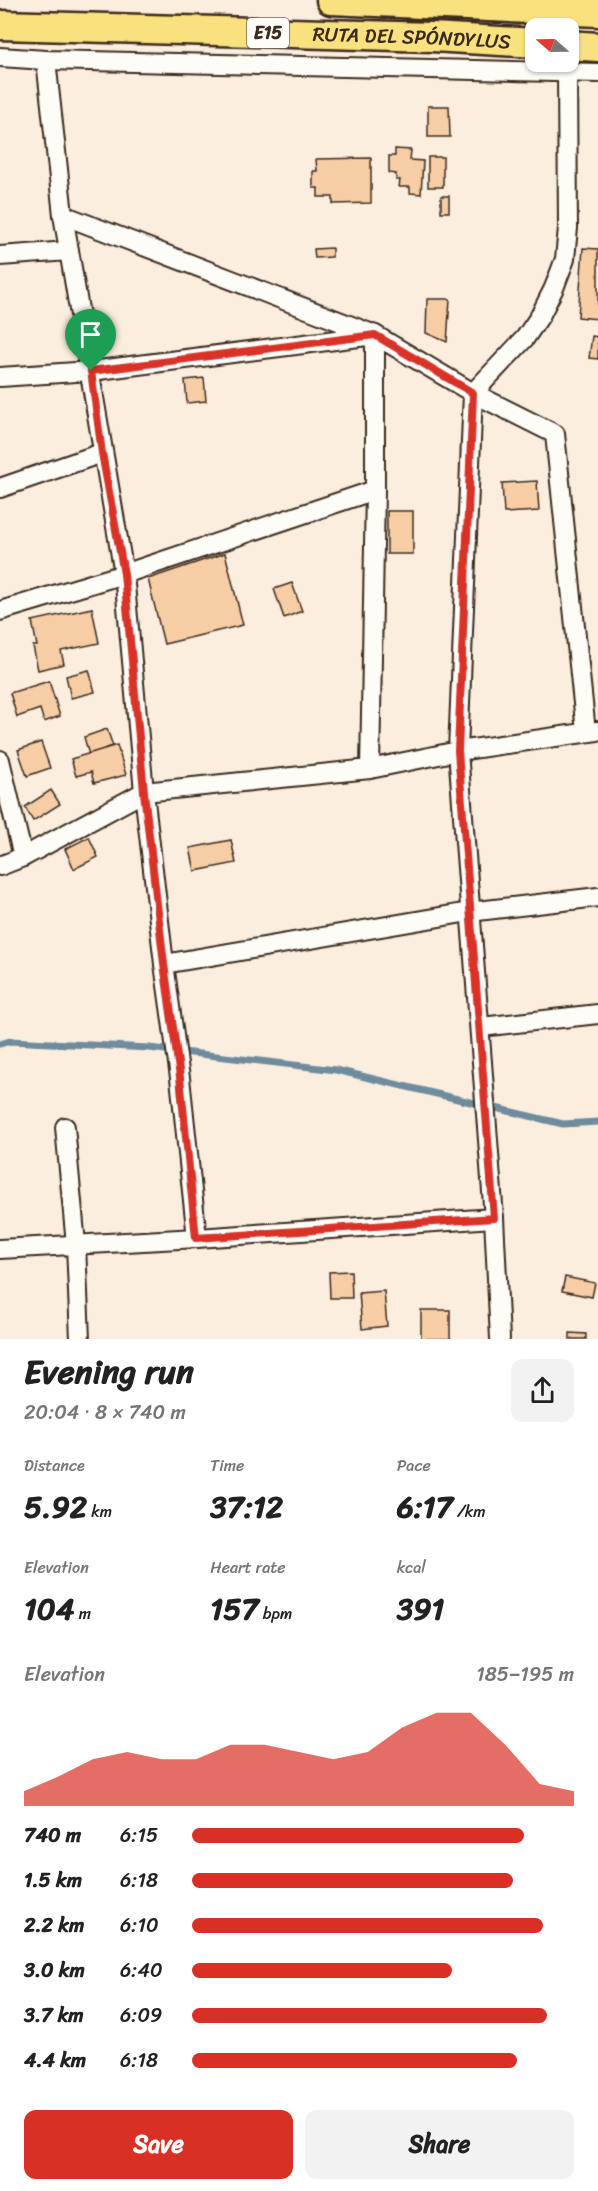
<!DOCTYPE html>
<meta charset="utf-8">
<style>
:root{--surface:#fff;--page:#f2f2f2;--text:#222;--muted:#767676;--accent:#d93025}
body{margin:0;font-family:Sriracha,sans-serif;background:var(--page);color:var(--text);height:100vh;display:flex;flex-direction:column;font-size:22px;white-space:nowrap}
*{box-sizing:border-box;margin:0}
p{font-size:20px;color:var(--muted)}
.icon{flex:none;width:33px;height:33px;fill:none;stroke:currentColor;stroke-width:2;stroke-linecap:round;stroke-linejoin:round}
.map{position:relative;height:1339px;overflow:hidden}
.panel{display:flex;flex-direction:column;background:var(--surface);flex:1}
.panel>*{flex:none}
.needle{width:39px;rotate:290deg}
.tools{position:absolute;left:525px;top:18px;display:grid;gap:12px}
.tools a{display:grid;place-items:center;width:54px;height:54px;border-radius:12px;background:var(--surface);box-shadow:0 2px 4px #0004;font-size:30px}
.pin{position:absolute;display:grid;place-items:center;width:51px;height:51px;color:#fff;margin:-62px -26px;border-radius:50% 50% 50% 0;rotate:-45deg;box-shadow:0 0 6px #0007}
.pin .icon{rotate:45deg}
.round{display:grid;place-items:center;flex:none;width:63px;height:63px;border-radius:12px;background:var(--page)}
.overview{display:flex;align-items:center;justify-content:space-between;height:102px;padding:0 24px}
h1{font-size:33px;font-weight:700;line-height:45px}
.metrics{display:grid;grid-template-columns:repeat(3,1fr);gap:9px;height:102px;padding:6px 24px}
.metrics div{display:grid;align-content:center}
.metrics b{font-size:30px;font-weight:700}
.metrics small{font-size:16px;font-weight:400}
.metrics p{font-size:16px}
.chart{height:168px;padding:12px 24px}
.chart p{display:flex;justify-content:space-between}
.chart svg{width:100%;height:108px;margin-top:6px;fill:var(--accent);opacity:.7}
.primary-button{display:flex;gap:12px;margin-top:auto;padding:12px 24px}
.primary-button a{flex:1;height:69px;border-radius:12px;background:var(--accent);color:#fff;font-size:24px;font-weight:700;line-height:69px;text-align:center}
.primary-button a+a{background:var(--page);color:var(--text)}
ul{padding:0 24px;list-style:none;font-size:20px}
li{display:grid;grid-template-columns:96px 72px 1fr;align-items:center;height:45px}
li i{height:15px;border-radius:8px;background:var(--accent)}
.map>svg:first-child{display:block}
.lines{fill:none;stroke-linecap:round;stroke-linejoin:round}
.stream{stroke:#6e8c9d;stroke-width:7}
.building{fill:#f7cda6;stroke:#3b2a1e;stroke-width:1.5}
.minor-casing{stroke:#3b2a1e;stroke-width:22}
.trunk-casing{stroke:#3b2a1e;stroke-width:33}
.minor{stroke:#fdfcf7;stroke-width:18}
.trunk{stroke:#fae180;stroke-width:28}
.route-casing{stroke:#fff;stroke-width:12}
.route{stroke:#d93025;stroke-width:8}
.labels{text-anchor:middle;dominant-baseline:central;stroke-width:5;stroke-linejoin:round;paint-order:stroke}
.shield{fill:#fdfcf7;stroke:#75695f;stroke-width:1.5}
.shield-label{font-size:18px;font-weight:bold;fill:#3b2a1e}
.street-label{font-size:20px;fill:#3b2a1e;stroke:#fdfcf7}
</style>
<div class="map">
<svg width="598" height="1339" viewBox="0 0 598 1339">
<rect width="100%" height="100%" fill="#fbeedf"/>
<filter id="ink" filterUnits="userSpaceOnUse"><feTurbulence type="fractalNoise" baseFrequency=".0167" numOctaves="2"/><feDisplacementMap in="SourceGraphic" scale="12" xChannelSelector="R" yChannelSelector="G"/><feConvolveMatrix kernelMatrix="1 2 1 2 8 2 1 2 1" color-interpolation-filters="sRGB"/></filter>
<g filter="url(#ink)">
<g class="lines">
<polyline class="stream" points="0,1044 10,1041 149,1048 336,1070 563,1124 598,1122"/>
</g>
<g class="building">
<polygon points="428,106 449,106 450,137 428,137"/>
<polygon points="395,149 411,150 410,160 423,161 421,194 410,193 410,187 399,187 400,180 396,180 396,174 389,173 389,156 395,156"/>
<rect x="428" y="157" width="15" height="30"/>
<polygon points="371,158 371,203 333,204 333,197 318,197 318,188 313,188 313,171 317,171 316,159"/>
<rect x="441" y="196" width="8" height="16"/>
<polygon points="332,248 332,257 315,258 314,249"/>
<polygon points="583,248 598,249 598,319 578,317"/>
<polygon points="427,299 450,299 447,342 426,333"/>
<polygon points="592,336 598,337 598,359 589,358"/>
<polygon points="204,378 206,401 187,403 185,380"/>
<polygon points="537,481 539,511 504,513 502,483"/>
<rect x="387" y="511" width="26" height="43"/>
<polygon points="225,553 243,625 164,644 148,579"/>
<polygon points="292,583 302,611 284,618 274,589"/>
<polygon points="92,608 99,643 61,651 64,664 38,670 33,646 37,646 32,621"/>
<polygon points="89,670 95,692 71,698 66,676"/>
<polygon points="49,681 60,716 44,722 40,709 17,717 10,693"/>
<polygon points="107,729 113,746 89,755 84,737"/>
<polygon points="41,742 50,768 27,776 18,750"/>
<polygon points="117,745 126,775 94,783 91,772 76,776 71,759"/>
<polygon points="51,790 60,804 33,821 25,807"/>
<polygon points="89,837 98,857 74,869 65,849"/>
<polygon points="231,840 236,863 195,871 190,848"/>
<polygon points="351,1271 352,1298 330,1298 329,1272"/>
<polygon points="565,1277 595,1283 592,1297 562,1291"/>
<polygon points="384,1291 387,1326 362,1329 359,1293"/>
<rect x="421" y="1310" width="29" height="29"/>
<polygon points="570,1333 586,1334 586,1339 570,1339"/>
</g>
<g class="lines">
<g class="minor-casing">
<g id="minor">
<polyline points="0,57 46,60 598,73"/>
<polyline points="46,60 63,215 124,574 144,792 164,964 180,1078 197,1238"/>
<polyline points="63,215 375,335 473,393 525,338 540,316 554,288 565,259 568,228 567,71"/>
<polyline points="0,256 69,251"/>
<polyline points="0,377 91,371 375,335 375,490 370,769"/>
<polyline points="0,488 102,453"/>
<polyline points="0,611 124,574 375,490"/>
<polyline points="0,760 23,857"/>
<polyline points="0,866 23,857 144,792 370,769 458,751 597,731"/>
<polyline points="164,964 469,912 598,897"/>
<polyline points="481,1027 598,1014"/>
<polyline points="65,1127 76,1245 80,1339"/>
<polyline points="0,1249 197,1238 494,1218"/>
<polyline points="500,1339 494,1218 458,751 473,393 555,434 586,732"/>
</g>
</g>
<g class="trunk-casing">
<g id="trunk">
<polyline points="331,0 598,12"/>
<path id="s1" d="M0 25 432 37 536 43"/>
<polyline points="568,45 598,47"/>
</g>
</g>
<use href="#minor" class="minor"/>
<use href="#trunk" class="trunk"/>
</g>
</g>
<g class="lines" filter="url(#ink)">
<g class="route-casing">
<polygon id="route" points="375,335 473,393 458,751 494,1218 196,1238 180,1077 164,964 144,792 124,574 102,453 91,371"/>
</g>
<use href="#route" class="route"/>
</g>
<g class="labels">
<rect class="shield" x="247" y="18" width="42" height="30" rx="4.5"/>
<g class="shield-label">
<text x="268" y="33">E15</text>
</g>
<g class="street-label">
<text stroke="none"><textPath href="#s1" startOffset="412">RUTA DEL SPÓNDYLUS</textPath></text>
</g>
</g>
</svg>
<div class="tools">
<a><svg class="needle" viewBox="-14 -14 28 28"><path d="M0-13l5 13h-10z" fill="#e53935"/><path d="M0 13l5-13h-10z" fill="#767676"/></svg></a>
</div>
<div class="pin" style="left:91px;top:371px;background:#1e9e55"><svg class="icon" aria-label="arrive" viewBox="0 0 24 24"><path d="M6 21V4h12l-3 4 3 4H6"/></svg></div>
</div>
<section class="panel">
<div class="overview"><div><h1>Evening run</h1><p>20:04 · 8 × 740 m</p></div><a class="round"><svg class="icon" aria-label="share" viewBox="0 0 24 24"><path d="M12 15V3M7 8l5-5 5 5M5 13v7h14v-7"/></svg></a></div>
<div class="metrics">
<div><p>Distance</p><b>5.92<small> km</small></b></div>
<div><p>Time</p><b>37:12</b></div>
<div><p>Pace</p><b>6:17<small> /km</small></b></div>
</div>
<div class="metrics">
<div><p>Elevation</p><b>104<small> m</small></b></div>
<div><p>Heart rate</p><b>157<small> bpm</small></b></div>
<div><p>kcal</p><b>391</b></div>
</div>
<div class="chart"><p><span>Elevation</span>185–195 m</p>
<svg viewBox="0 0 160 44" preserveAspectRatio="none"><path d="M0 44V38L10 32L20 25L30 22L40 25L50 25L60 19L70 19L80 22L90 25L100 22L110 12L120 6L130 6L140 19L150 35L160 38V44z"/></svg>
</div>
<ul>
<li><b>740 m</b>6:15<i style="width:87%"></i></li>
<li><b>1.5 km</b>6:18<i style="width:84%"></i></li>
<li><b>2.2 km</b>6:10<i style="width:92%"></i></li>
<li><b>3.0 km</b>6:40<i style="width:68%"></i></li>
<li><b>3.7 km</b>6:09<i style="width:93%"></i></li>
<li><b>4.4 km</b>6:18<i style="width:85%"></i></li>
</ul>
<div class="primary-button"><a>Save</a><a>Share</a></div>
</section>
